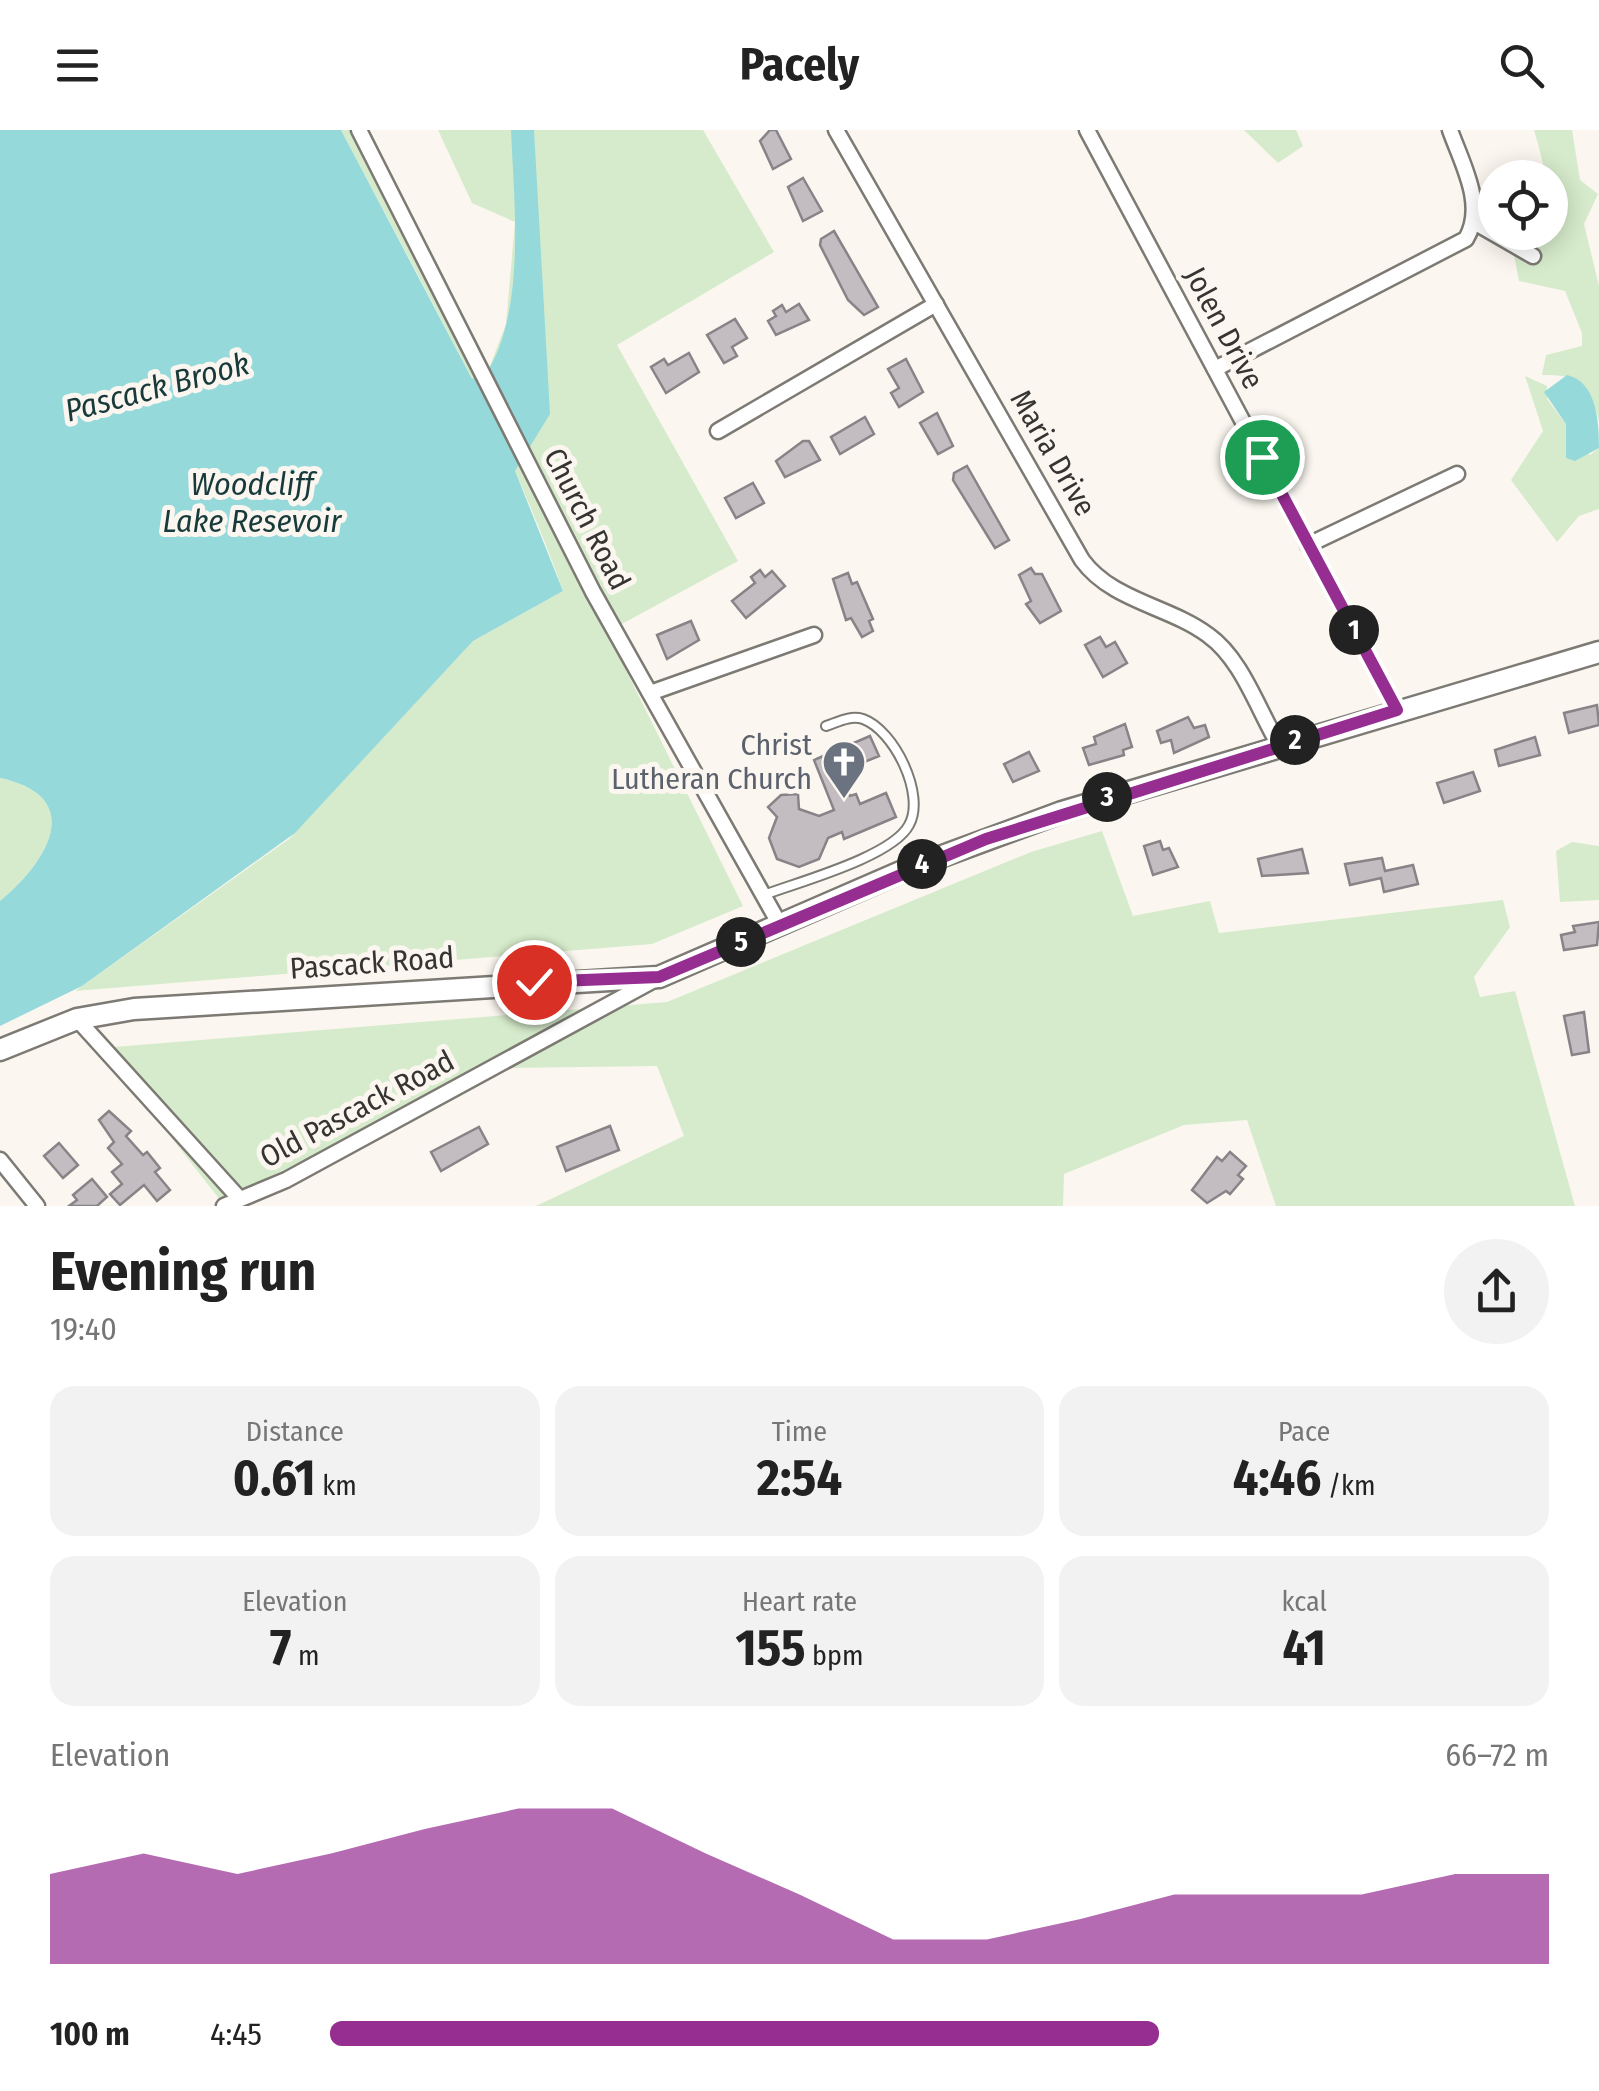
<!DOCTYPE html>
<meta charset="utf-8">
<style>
:root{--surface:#fff;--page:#f2f2f2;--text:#222;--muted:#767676;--accent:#962d91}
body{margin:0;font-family:"Fira Sans Condensed",sans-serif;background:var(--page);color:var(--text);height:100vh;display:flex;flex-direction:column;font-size:38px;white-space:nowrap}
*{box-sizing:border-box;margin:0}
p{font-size:32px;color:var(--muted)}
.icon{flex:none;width:55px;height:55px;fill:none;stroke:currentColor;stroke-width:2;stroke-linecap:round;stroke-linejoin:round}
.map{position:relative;height:1076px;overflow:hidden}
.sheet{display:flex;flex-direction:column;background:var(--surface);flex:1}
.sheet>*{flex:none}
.controls{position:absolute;left:1478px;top:30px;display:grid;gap:20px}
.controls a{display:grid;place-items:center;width:90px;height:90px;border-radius:50%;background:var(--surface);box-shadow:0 5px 25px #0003;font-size:50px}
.pin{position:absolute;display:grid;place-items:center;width:85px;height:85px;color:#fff;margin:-42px;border:5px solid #fff;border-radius:50%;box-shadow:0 2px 10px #0007}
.km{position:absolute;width:50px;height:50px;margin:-25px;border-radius:50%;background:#222;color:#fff;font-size:28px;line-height:50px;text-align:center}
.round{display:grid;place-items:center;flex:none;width:105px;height:105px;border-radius:52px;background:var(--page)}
.headline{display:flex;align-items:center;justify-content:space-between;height:170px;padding:0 50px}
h1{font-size:55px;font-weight:700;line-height:75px}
.metrics{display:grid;grid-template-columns:repeat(3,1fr);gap:15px;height:170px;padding:10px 50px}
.metrics div{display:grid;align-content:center;border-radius:25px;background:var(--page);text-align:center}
.metrics b{font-size:50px;font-weight:700}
.metrics small{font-size:28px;font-weight:400}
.metrics p{font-size:28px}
.chart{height:280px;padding:20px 50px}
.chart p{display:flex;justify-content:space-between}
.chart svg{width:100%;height:180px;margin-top:10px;fill:var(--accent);opacity:.7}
ul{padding:0 50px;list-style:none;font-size:32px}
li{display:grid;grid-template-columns:160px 120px 1fr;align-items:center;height:75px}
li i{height:25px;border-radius:12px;background:var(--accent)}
header{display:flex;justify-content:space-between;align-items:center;height:130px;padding:0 50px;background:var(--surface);font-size:45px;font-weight:700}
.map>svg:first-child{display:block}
.green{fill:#d6ebcb}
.water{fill:#95d9db}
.building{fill:#c3bdc2;stroke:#888387;stroke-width:2.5}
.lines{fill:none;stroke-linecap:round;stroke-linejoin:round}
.lane-casing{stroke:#7d7a74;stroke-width:12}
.street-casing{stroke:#7d7a74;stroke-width:19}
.secondary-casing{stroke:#7d7a74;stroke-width:25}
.lane{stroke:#fff;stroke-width:8}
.street{stroke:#fff;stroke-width:14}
.secondary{stroke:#fff;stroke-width:20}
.route-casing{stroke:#fff;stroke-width:20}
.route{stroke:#962d91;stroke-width:12}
.labels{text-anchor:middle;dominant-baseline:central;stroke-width:10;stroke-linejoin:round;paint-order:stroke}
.street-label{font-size:30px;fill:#363432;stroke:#fbf7f0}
.worship-label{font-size:30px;fill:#5b616d;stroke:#fbf7f0;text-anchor:end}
.water-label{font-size:32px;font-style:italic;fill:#183a3b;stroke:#fbf7f0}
</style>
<header><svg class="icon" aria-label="menu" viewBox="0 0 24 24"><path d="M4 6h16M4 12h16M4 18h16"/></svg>Pacely<svg class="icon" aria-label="search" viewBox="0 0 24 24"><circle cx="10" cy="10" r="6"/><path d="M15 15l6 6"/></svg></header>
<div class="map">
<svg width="1599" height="1076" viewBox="0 0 1599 1076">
<rect width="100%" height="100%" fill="#fbf7f0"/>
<g class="green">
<path d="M341 0H359L488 241 506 194 515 92 472 73 438 0H703L774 122 617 215 738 431 607 502 743 776 652 814 75 861 289 709 473 511 563 461C506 300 420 151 341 0Z"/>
<polygon points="1244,0 1296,0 1303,16 1278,33"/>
<path d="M1534 0H1572L1580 50 1598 64 1584 94 1599 156V291C1590 255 1579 244 1542 245L1546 225 1582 216V203L1565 161 1519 151 1514 125 1520 103 1550 102C1550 62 1546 41 1534 0Z"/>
<polygon points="1525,246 1547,256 1547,269 1590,325 1599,318 1599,379 1579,386 1557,412 1511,350 1543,301"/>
<path d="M0 648C88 667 47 732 0 771Z"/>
<polygon points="1102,701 1133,786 1210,771 1219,803 1503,770 1510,797 1474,847 1480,867 1515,861 1575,1076 1276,1076 1247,990 1184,995 1064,1044 1063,1076 536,1076 684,1006 657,936 501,938 220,1070 102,918 667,872 1031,722"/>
<polygon points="1572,712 1599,716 1599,770 1560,772 1556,721"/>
</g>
<g class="water">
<path d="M0 0H341L472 249 488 241C526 176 514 73 511 0H534L550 284 515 341 563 461 473 511 295 703 82 856 0 896V771C47 732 88 667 0 648Z"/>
<path d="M1567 245C1597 252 1599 292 1599 318L1575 331 1566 328V294L1544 262Z"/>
</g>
<g class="building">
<polygon points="770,0 776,0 791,29 773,39 760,11"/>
<polygon points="803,48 822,81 803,91 788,57"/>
<polygon points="834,101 878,177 864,185 848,170 820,115 821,109"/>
<polygon points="799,174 809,190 776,205 768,191 776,186 773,181 782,175 786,182"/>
<polygon points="735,189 747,208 732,217 737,226 724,233 707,205"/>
<polygon points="689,223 699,242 666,263 651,237 664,229 668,235"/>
<polygon points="906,229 923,262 899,277 891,263 899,258 888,239"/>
<polygon points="937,283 953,316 938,324 920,293"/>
<polygon points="865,287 874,304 840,324 831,307"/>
<polygon points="803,311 809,311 820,330 785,347 776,331"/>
<polygon points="967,336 1009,410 995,418 953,350 954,343"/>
<polygon points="753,353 764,373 736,388 725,368"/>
<polygon points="1031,438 1035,444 1042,444 1061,481 1040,493 1026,474 1031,471 1019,445"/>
<polygon points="760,440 765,447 772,441 785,456 746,488 732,471 755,453 751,447"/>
<polygon points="848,443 852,454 857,452 873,489 869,491 873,501 862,507 851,488 846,490 833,449"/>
<polygon points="691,491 699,510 667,529 657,505"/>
<polygon points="1100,507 1106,517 1115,512 1127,533 1103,547 1085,515"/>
<polygon points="1597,575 1599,595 1569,603 1564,583"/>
<polygon points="1188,587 1194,598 1205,595 1209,607 1174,623 1171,610 1161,613 1157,601"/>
<polygon points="1125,594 1132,617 1123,620 1124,625 1089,635 1083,618 1096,614 1094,607"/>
<polygon points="870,606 879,626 840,642 850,666 856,664 860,674 886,663 896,687 844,709 842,702 828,708 819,729 799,737 777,729 769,708 777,687 768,677 781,665 798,664 799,679 819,686 834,680 814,630"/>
<polygon points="1535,607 1540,625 1499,636 1495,620"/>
<polygon points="1029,622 1039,641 1013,652 1004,634"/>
<polygon points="1473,642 1480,661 1444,673 1437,653"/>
<polygon points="1160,711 1163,720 1169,718 1178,737 1153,745 1144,716"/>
<polygon points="1302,719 1308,743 1262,746 1258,729"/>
<polygon points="1382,728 1385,741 1413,735 1418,754 1384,762 1381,748 1350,755 1345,734"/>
<polygon points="1599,792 1597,815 1564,820 1561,805 1575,802 1573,796"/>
<polygon points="1584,882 1589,922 1572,925 1564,886"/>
<polygon points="109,981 131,1001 126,1006 143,1025 147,1022 160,1038 155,1042 170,1060 157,1071 144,1055 120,1075 110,1064 122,1054 112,1042 122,1034 108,1018 114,1012 99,990"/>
<polygon points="610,996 619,1020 566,1041 557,1017"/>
<polygon points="479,997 488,1014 441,1041 431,1022"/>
<polygon points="59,1013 78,1035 63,1048 44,1026"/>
<polygon points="1230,1022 1246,1036 1238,1045 1243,1049 1230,1064 1226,1061 1207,1073 1192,1060 1217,1027 1222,1031"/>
<polygon points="92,1049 107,1067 97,1076 69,1076 77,1070 73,1065"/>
</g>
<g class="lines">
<g class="lane-casing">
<path id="lane" d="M764 765C798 752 892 727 909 695 926 665 894 600 863 589 850 585 838 592 826 596"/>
</g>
<g class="street-casing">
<g id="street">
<polyline points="359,0 593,462 780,795"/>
<path d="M836 0 1082 430C1112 471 1169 476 1208 505 1242 529 1258 580 1279 615"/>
<polyline points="1087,0 1397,580"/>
<polyline points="1474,92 1533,126"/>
<path d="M1215 239 1466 109C1486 75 1462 34 1450 0"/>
<polyline points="718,301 936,174"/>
<polyline points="1308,415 1457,344"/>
<polyline points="650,563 814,505"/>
<polyline points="77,889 239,1068"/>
<polyline points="0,1030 37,1076"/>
<polyline points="224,1076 286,1050 654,850"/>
</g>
</g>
<g class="secondary-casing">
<polyline id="secondary" points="0,920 77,889 134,879 659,847 910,738 1062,682 1599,522"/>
</g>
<use href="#lane" class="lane"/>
<use href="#street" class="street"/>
<use href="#secondary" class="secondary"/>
</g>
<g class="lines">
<g class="route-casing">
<polyline id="route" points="534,852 659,847 986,709 1397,580 1262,327"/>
</g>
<use href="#route" class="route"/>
</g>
<defs>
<g id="church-pin" transform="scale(2.25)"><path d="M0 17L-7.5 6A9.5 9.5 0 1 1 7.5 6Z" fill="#6b7280" stroke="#fbf7f0"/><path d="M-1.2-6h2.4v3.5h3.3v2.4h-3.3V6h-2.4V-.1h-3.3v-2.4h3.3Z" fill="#fff"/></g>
</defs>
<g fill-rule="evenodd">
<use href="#church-pin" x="844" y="632"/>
</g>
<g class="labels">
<g class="street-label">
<text transform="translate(1224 198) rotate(62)">Jolen Drive</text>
<text transform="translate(1053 323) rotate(60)">Maria Drive</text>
<text transform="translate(587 389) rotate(63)">Church Road</text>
<text transform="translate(372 833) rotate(-4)">Pascack Road</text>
<text transform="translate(357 979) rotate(-28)">Old Pascack Road</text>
</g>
<g class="worship-label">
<text x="812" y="615">Christ<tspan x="812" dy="34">Lutheran Church</tspan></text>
</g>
<g class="water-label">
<text transform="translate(157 257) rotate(-15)">Pascack Brook</text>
<text x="252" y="354">Woodcliff<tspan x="252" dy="37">Lake Resevoir</tspan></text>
</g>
</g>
</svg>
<div class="controls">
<a><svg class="icon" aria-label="locate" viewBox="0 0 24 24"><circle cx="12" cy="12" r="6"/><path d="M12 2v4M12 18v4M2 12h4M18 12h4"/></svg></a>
</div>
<div class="pin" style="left:1262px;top:327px;background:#1e9e55"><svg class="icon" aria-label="arrive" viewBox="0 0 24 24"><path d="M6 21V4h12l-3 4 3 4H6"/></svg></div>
<div class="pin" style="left:534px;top:852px;background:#d93025"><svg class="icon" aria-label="check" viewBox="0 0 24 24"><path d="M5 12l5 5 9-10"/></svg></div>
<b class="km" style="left:1354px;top:500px">1</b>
<b class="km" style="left:1295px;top:610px">2</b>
<b class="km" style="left:1107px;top:667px">3</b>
<b class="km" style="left:922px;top:734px">4</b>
<b class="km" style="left:741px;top:812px">5</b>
</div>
<section class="sheet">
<div class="headline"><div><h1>Evening run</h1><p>19:40</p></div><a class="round"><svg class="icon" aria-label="share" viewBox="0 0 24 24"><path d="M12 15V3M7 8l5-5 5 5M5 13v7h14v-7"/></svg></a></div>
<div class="metrics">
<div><p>Distance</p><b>0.61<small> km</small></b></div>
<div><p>Time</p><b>2:54</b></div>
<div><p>Pace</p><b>4:46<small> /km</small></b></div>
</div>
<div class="metrics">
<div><p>Elevation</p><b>7<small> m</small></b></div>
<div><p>Heart rate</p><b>155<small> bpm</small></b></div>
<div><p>kcal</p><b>41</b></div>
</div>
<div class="chart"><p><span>Elevation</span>66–72 m</p>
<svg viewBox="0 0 160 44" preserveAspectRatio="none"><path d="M0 44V22L10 17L20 22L30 17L40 11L50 6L60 6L70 17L80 27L90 38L100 38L110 33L120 27L130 27L140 27L150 22L160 22V44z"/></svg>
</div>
<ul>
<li><b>100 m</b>4:45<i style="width:68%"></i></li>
</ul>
</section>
